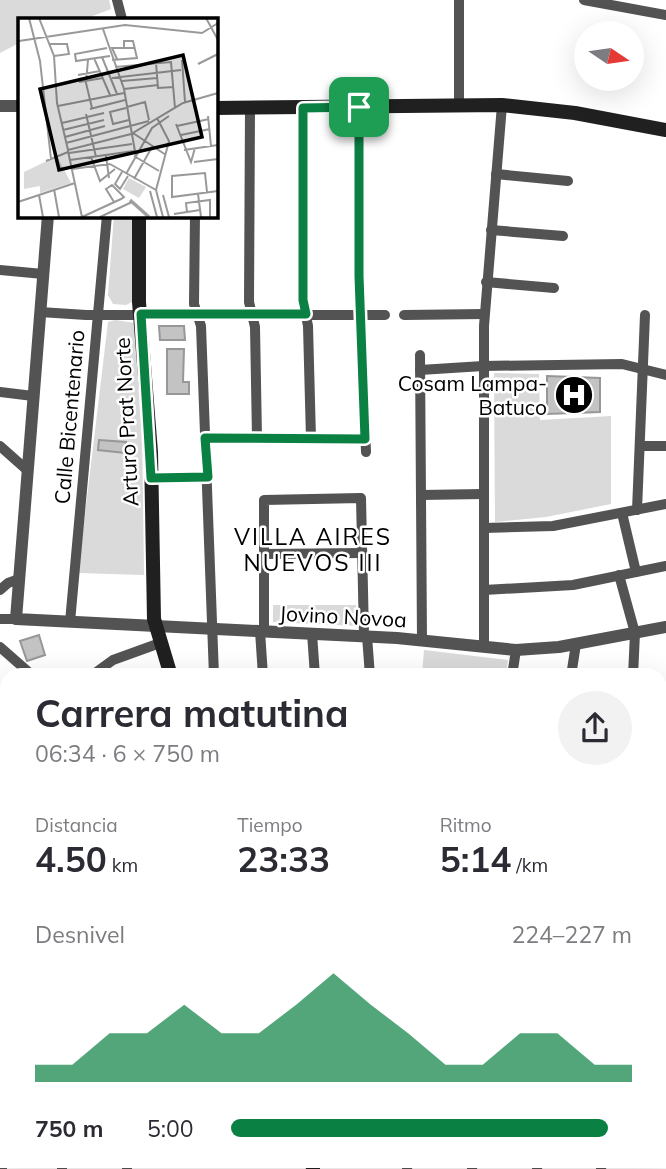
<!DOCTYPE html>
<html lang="es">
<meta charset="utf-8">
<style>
:root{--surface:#fff;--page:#f2f2f3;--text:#2b2b33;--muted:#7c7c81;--accent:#0b8043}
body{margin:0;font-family:Mulish,sans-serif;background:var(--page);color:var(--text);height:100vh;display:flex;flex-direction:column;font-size:26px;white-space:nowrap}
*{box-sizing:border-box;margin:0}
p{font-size:23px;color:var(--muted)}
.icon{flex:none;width:38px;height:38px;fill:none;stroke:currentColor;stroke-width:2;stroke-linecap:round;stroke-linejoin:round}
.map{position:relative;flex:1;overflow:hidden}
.drawer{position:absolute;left:0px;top:668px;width:667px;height:500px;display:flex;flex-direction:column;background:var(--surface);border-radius:21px 21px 0 0;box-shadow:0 7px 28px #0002}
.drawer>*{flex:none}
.needle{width:46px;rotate:103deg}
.fabs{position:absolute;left:574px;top:21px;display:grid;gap:14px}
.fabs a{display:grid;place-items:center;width:70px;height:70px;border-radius:50%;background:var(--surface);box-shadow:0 7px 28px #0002;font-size:35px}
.pin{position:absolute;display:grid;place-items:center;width:60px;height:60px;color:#fff;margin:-30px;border-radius:14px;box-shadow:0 4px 10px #0006}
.round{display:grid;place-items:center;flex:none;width:74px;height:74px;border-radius:37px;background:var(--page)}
.overview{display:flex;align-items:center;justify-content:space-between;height:119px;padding:0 35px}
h1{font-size:38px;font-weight:700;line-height:52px}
.figures{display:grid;grid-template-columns:repeat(3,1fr);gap:10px;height:119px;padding:7px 35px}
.figures div{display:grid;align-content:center}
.figures b{font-size:35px;font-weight:700}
.figures small{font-size:19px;font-weight:400}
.figures p{font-size:19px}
.chart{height:196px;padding:14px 35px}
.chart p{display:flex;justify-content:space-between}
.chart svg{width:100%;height:126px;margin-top:7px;fill:var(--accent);opacity:.7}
ul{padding:0 35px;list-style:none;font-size:23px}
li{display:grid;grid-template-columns:112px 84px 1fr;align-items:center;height:52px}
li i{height:18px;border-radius:9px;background:var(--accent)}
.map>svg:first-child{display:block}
.green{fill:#dadada}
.building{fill:#c3c3c3;stroke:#979797;stroke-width:2}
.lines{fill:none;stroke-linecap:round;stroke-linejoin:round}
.minor{stroke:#535353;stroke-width:10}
.tertiary{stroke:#535353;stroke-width:12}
.secondary{stroke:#202020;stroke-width:14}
.route-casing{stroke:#fff;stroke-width:14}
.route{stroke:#0b8043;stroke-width:9}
.labels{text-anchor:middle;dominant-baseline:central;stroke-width:5;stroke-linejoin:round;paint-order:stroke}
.poi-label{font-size:21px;fill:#000;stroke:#fff;text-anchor:end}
.street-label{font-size:21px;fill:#000;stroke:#fff}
.neighbourhood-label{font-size:23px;letter-spacing:2px;fill:#000;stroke:#fff}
.inset-river{fill:none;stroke:#a1a1a1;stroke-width:3.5}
.inset-road{fill:none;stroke:#999;stroke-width:2}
.view{fill:#000;fill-opacity:0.15;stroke:#000;stroke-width:3.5}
.inset-edge{fill:none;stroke:#000;stroke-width:3.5}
</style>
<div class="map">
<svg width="666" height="1169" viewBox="0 0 666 1169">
<rect width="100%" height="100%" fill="#fff"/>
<g class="green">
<polygon points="0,0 109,0 111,9 85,19 19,19 19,43 0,53"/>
<polygon points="114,215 132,215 132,302 126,305 113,304 108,295"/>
<polygon points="115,320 135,323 142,422 144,575 78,573 108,322"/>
<polygon points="494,373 539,374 540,420 611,416 611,504 546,517 495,522"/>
<polygon points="273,605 356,605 358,626 273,622"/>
<polygon points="424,650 508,660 506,675 422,675"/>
</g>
<g class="building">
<polygon points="159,326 184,326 185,340 160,340"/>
<polygon points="167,349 184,349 183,382 189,382 189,394 167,394"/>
<polygon points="547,376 600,378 600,412 547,414"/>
<polygon points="99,440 126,442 125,453 98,450"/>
<polygon points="39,635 45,655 27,661 20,641"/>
</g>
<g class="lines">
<g class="minor">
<polyline points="117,0 122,19"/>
<polyline points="584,0 666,15"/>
<polyline points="459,104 459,0"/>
<polyline points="359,107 359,276 366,452"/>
<polyline points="250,108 249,302 255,327 257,438"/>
<polyline points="303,108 303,300 308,326 311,439"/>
<polyline points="496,174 568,181"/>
<polyline points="195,215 194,304 201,326 214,676"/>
<polyline points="491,230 563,236"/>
<polyline points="0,270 43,274"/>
<polyline points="486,282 554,288"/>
<polyline points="40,312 86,315 385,315"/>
<polyline points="404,315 484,314"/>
<polyline points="420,355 422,640"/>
<polyline points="420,370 483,366 622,364 666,375"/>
<polyline points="0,392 33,396"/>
<polyline points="205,438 365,439"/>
<polyline points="0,446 27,470"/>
<polyline points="640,446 666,446"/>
<polyline points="151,478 208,477"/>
<polyline points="421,495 483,494"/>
<polyline points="637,510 645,315"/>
<polyline points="622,513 636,572"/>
<polyline points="484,528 553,526 666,504"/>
<polyline points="264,554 362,553"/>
<polyline points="619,575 635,633 633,676"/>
<polyline points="0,590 8,583 19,579"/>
<polyline points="484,590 573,585 666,566"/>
<polyline points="0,619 16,619"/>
<polyline points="70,622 107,215"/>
<polyline points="260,631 263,676"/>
<polyline points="264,631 264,500 361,498 364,636"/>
<polyline points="312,633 315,676"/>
<polyline points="367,636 370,676"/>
<polyline points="0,647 33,676"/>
<polyline points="484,647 484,326 502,105"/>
<polyline points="91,676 113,660 160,643"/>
<polyline points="512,676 516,650"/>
<polyline points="571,676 576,644"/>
<polyline points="0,747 7,753"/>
<polyline points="0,779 7,771"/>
<polyline points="0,838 7,845"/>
<polyline points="0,898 7,900"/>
<polyline points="660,921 666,876"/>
<polyline points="0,1003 7,1003"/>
<polyline points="0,1066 7,1067"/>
<polyline points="7,1085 7,1101"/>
<polyline points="2,1169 3,1143 7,1137"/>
<polyline points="62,1169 62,1162"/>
<polyline points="127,1169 127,1162"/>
<polyline points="407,1169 408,1162"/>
<polyline points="472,1169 473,1162"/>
<polyline points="537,1169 538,1162"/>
<polyline points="601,1169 602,1162"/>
</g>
<g class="tertiary">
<polyline points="0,106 19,106"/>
<polyline points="48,215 16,619 397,638 516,650 559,647 666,627"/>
</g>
<g class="secondary">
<polyline points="215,108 502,105 575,113 666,130"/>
<polyline points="139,215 139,302 151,452 154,619 171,676"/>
<polyline points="312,1162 313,1169"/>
</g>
</g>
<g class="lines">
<g class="route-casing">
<polygon id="route" points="359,107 359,276 365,439 205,438 208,477 151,478 141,314 306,314 303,300 303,108"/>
</g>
<use href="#route" class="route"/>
</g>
<defs>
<g id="hospital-disc" transform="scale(2.0125)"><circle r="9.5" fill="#000" stroke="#fff"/><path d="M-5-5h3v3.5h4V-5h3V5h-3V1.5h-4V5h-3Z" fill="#fff"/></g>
</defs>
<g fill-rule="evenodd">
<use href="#hospital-disc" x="574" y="395"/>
</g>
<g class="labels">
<g class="poi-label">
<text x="547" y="383">Cosam Lampa-<tspan x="547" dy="24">Batuco</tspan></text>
</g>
<g class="street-label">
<text transform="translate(69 417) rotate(-85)">Calle Bicentenario</text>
<text transform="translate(126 422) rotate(-93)">Arturo Prat Norte</text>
<text transform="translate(343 616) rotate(3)">Jovino Novoa</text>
</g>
<g class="neighbourhood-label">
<text x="313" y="536">VILLA AIRES<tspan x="313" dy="26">NUEVOS III</tspan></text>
</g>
</g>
<g transform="translate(18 18)">
<rect width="200" height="200" fill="#fff"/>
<path d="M39 138 53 165 22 175V168L6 171V154ZM111 160 128 169 121 180 105 171Z" fill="#dadada"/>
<path class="inset-river" d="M112 182 131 199"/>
<path class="inset-road" d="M11 0 22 43 33 141M21 0 36 38 39 85 50 132 113 116 165 85 200 75M188 0 200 22M85 11 106 71 118 139M1 23 107 7 184 15 200 5M32 26H49L51 36 36 38M89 30 57 36 58 43 92 38M84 39 99 76M76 40 92 77M99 41 94 30H117M70 42 68 65 74 90M94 42 119 40 115 23H106V30M164 42 167 84M138 45 140 70 156 69M180 46 200 36M97 49 153 44 157 90M60 57 82 53M94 60 163 52M104 63 139 60M61 64 85 60M106 71 140 67M40 88 106 75M109 89 127 84 131 102M108 90 92 94 95 106 111 102M72 91 107 82M68 96 78 139M190 98 193 128M139 100 151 123 138 172 145 199M44 105 86 95M158 106 173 144 177 130M159 108 191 101M45 112 86 102M115 115 148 137M163 117 192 111M47 119 87 108M48 125 131 103M166 132 200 127M50 133 64 199M51 135 114 126M88 138 91 160M116 138 141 153M73 139 82 163 97 151M52 142 116 133M28 143 50 134M176 144 200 141M92 146 138 172M54 151 92 146M104 154 97 166 102 171 110 158M108 156 134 110 151 98M116 161 134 129M36 171 41 199M132 173 139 199M189 174 187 155 154 158V179L200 173M180 176 183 199M21 177 25 199M145 177 151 199M0 184 57 165M169 194 168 185 192 182V199M156 196 182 192M64 199 103 181 106 179 94 167 88 171 96 184M82 199 114 184"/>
<path class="view" d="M165 37 184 119 41 152 22 71Z"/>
<rect width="200" height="200" class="inset-edge"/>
</g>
</svg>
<div class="fabs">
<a><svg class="needle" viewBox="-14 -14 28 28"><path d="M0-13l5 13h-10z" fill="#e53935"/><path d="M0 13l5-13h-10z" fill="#7c7c81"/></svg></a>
</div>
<div class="pin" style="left:359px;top:107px;background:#1e9e55"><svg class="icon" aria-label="arrive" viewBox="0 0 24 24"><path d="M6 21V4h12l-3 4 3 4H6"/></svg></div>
<section class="drawer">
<div class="overview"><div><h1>Carrera matutina</h1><p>06:34 · 6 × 750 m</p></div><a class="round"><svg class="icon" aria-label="share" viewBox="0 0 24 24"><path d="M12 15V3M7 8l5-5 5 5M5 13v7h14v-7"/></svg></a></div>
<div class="figures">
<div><p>Distancia</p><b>4.50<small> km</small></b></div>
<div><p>Tiempo</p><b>23:33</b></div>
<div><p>Ritmo</p><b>5:14<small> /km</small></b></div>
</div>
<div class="chart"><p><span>Desnivel</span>224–227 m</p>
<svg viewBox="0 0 160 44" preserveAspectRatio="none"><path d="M0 44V38L10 38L20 27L30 27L40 17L50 27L60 27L70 17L80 6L90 17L100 27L110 38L120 38L130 27L140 27L150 38L160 38V44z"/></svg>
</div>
<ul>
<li><b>750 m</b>5:00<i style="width:94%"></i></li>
</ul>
</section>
</div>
